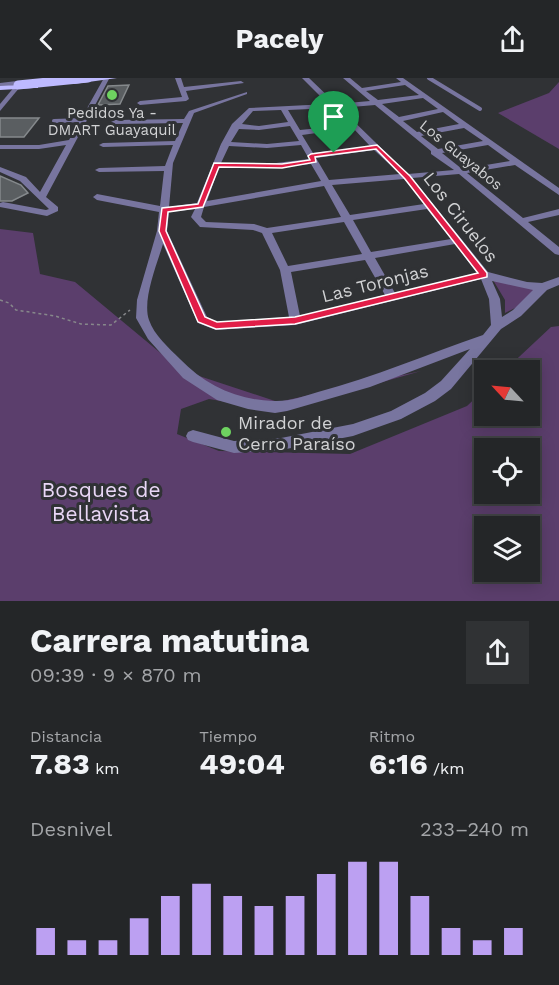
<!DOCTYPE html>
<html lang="es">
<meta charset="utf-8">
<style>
:root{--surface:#242628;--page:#303234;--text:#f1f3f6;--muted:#a3a5a8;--line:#414345;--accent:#bca0f2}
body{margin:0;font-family:"Work Sans",sans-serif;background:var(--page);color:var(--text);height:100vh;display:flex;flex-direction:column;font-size:22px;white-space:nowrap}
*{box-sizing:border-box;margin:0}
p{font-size:20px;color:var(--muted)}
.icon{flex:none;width:33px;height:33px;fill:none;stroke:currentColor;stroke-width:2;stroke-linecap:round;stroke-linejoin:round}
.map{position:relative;height:523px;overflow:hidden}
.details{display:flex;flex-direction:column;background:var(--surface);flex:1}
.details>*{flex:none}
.needle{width:39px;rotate:296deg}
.buttons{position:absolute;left:474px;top:282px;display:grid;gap:12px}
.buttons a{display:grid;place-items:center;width:66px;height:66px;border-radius:0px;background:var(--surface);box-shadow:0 3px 15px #0003,0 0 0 2px var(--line);font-size:30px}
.pin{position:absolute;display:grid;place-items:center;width:51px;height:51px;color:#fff;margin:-62px -26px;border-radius:50% 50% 50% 0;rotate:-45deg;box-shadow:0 0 6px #0007}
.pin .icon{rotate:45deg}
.round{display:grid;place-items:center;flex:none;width:63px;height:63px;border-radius:0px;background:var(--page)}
.summary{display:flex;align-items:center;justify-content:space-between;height:102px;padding:0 30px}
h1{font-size:33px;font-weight:700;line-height:45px}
.stats{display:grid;grid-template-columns:repeat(3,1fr);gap:9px;height:102px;padding:6px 30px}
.stats div{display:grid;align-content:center}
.stats b{font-size:30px;font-weight:700}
.stats small{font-size:16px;font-weight:400}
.stats p{font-size:16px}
.chart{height:168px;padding:12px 30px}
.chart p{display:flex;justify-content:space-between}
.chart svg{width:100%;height:108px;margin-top:6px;stroke:var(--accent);stroke-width:6}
header{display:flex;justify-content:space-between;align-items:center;height:78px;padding:0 30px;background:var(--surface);font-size:27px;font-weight:700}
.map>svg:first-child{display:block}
.green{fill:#5b3e6c;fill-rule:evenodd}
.building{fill:#5a5e61;stroke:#85898c;stroke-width:1.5}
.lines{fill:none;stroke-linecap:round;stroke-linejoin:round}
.path{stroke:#87888b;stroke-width:1.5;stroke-dasharray:3 3;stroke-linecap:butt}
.lane{stroke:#78759f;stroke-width:4}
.street{fill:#78759f;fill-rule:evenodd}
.primary{fill:#bebaff;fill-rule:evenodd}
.primary-bridge{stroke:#bebaff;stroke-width:9}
.route{fill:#e11d48;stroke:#fff;stroke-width:1.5;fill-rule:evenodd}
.poi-dot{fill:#6ed360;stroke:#303235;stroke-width:2}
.labels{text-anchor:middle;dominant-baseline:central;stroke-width:6;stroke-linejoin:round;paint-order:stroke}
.far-poi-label{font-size:15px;fill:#d1d2d4;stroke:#303235}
.far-street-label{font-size:15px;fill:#d1d2d4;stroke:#303235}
.street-label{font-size:18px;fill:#d1d2d4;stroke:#303235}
.poi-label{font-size:18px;fill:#d1d2d4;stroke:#303235;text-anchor:start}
.near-park-label{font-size:21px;fill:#e9d7f6;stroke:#303235}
</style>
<header><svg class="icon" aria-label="back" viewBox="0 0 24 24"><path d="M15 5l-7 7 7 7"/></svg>Pacely<svg class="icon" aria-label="share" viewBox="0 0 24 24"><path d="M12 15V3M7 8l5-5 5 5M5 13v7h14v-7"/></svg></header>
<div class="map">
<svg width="559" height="523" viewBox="0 0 559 523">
<rect width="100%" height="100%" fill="#303235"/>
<g class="green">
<polygon points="559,4 559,71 498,35 549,15"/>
<path d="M0 151 33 155 40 196 75 204 181 292 278 324 421 293 281 333 209 321 181 331 177 356 219 373 350 376 467 328 484 312V338H530V292H505L551 249 559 248V523H0ZM484 370H530V416H484ZM484 448H530V494H484Z"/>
<polygon points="493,202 536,212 521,227 505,235 505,222"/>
</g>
<g class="building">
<polygon points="129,7 120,26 98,27 108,8"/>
<polygon points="0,40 39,40 24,59 0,59"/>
<polygon points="0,98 21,107 28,115 12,123 0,123"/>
</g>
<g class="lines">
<polyline class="path" points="0,222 9,225 16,232 55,238 81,246 111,247 130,232"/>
<g class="lane">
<polyline points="429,0 480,31"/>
<polyline points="0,7 17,5"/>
<polyline points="54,43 84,42"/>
</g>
<g class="street">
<polygon points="104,0 109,1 46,119 58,129 58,133 47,138 0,129 0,125 3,124 46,132 49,131 20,103 0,94 0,89 26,99 40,114 66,67 39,71 0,71 0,67 39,67 69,62"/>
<polygon points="175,0 181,0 184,9 241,3 244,5 186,13 189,21 186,23 140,27 137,25 140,23 182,19"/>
<path d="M302 0H309L336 26 370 23 343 0H350L362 10 401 4 396 0H403L559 110V117L515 87 467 95 523 140 559 131V137L528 144 559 169V177L555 176 459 96 412 100 488 194 527 204 542 205 559 199V207L547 212 521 238 501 251 451 311 435 323 401 341 353 358 281 372 234 375 193 364 188 362 186 358 188 354 193 352 234 363 281 360 353 346 391 333 425 315 441 303 470 271 370 309 287 333 275 335 248 331 217 322 183 300 148 261 136 240 137 222 157 153 159 134 97 122 93 119 97 116 160 128 164 93 99 94 95 92 99 90 165 88 173 67 103 69 99 67 103 65 175 63 183 45 115 46 111 44 115 42 184 41 189 33 247 14V16L194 35 173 85 169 129 197 125 221 66 232 46 249 30 328 26ZM405 7 419 17 378 22 366 13ZM423 20 438 31 399 39 382 26ZM375 27 431 73V76L454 92 408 96 340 30ZM332 30 349 47 300 52 288 32ZM281 32 288 44 259 48 242 46 253 33ZM443 34 459 46 417 54 403 43ZM290 48 299 63 267 66 231 64 239 51 259 52ZM353 50 370 68 313 75 302 57ZM464 50 483 63 438 71 421 58ZM301 67 309 81 268 86 221 85 229 68 267 70ZM488 67 510 83 462 91 442 75ZM374 72 400 96 329 102 316 80ZM311 86 321 103 207 123 219 89 268 90ZM404 101 424 126 350 137 332 107ZM324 108 341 139 267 150 254 146 206 144 201 139 204 129ZM195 131 191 139 200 149 253 152 262 155 280 192 289 239 217 244 207 239 167 153 169 134ZM427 131 451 161 371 174 353 142ZM344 144 362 176 288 188 272 155ZM163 166 198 245 216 252 295 247 481 201 489 221 491 247 483 257C428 276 374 299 318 314 304 318 289 324 273 323 237 322 205 307 180 281 169 270 154 257 149 242 142 222 157 186 163 166ZM455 166 477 195 395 215 375 180ZM365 182 385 217 300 238 291 194ZM492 203 533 212 513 232 502 239 500 221Z"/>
<polygon points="15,8 20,9 0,33 0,26"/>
</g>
<g class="primary">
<polygon points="90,0 117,0 74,6 70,4"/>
<polygon points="38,6 38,10 35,10 0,12 0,8"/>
</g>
<polyline class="primary-bridge" points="18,7 88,0"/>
</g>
<path class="route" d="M377 67 410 98 487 195V199L295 246 216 251 198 244 159 153 162 130 198 126 214 85 282 86 310 82 308 78 311 76ZM376 71 405 101 478 195 295 239 217 244 205 239 166 153 168 134 203 129 219 89 282 90 316 84 315 79Z"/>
<g class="poi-dot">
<circle cx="112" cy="17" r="6"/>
<circle cx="226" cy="354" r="6"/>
</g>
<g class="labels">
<g class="far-poi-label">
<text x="112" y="35">Pedidos Ya -<tspan x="112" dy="17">DMART Guayaquil</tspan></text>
</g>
<g class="far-street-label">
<text transform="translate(461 77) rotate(39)">Los Guayabos</text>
</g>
<g class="street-label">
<text transform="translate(461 139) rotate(52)">Los Ciruelos</text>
<text transform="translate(375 205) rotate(-14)">Las Toronjas</text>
</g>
<g class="poi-label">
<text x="238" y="344">Mirador de<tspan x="238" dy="21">Cerro Paraíso</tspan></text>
</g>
<g class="near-park-label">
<text x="101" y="411">Bosques de<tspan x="101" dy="24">Bellavista</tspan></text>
</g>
</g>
</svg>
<div class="buttons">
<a><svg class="needle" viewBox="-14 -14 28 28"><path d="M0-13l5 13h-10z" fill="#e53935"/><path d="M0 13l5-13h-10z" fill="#a3a5a8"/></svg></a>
<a><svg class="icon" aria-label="locate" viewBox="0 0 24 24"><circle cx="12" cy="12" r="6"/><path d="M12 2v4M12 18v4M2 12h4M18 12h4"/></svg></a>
<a><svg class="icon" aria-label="layers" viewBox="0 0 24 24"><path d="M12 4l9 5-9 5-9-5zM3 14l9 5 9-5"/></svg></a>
</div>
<div class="pin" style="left:334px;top:75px;background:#1e9e55"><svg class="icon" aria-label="arrive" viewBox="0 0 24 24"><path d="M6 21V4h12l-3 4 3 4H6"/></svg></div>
</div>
<section class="details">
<div class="summary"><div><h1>Carrera matutina</h1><p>09:39 · 9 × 870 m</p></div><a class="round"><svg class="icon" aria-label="share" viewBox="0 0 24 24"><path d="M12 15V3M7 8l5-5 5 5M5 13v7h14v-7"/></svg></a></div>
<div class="stats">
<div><p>Distancia</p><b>7.83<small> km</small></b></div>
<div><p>Tiempo</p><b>49:04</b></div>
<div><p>Ritmo</p><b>6:16<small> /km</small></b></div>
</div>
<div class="chart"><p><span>Desnivel</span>233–240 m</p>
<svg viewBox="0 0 160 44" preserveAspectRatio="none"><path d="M5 44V33M15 44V38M25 44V38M35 44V29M45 44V20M55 44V15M65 44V20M75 44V24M85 44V20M95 44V11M105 44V6M115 44V6M125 44V20M135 44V33M145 44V38M155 44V33"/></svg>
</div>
</section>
